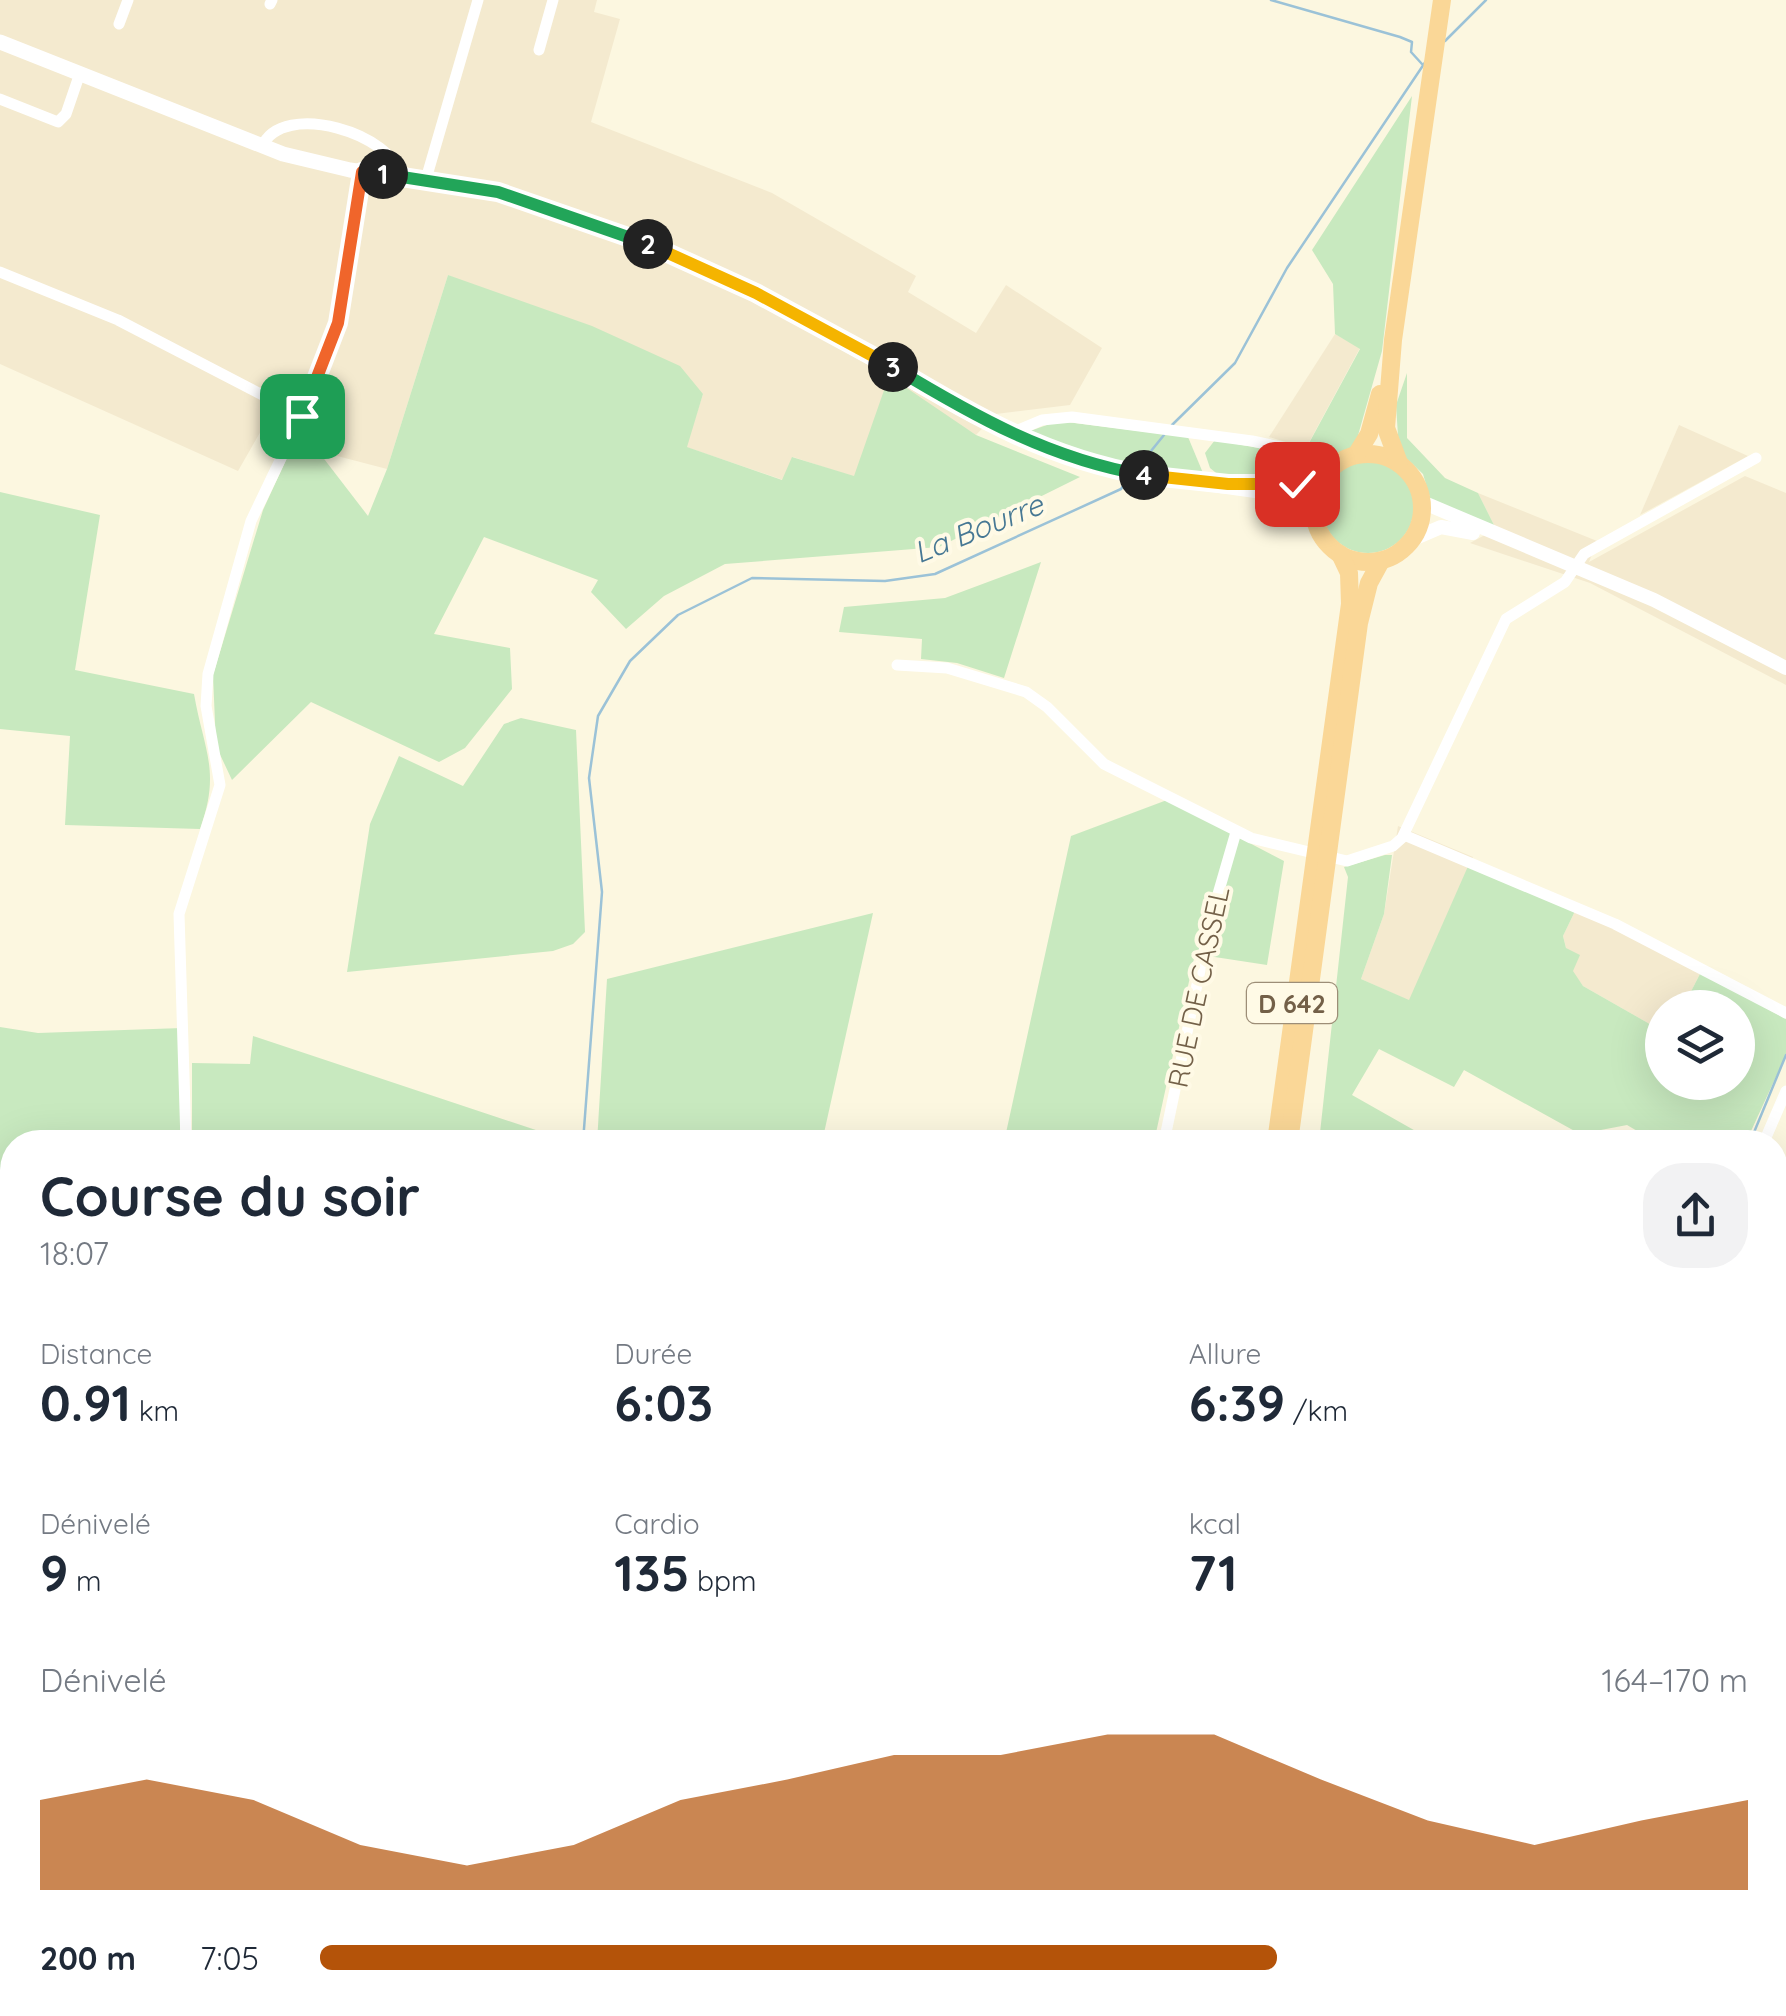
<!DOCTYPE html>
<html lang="fr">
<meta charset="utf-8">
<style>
:root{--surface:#fff;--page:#f2f2f3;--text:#1f2937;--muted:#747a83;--accent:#b45309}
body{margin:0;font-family:Quicksand,sans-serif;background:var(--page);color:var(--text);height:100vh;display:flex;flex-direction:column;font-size:38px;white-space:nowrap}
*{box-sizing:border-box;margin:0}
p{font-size:32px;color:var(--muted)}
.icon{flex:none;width:55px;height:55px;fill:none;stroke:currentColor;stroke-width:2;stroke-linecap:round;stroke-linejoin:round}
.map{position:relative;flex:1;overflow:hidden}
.details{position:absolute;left:0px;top:1130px;width:1788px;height:888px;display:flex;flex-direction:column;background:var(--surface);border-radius:40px 40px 0 0;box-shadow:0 10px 40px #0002}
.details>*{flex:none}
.fabs{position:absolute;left:1645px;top:990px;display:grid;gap:20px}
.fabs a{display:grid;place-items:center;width:110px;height:110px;border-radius:50%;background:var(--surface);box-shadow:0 10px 40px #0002;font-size:50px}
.pin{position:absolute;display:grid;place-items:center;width:85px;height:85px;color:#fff;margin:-42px;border-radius:20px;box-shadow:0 5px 15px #0006}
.km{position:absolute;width:50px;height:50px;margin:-25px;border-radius:50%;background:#222;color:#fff;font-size:28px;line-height:50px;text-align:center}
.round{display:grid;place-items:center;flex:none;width:105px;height:105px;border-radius:40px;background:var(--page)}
.overview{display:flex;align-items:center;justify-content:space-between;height:170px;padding:0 40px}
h1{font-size:55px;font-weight:800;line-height:75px}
.stats{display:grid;grid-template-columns:repeat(3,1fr);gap:15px;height:170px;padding:10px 40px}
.stats div{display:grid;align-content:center}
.stats b{font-size:50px;font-weight:800}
.stats small{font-size:28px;font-weight:400}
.stats p{font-size:28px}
.chart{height:280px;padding:20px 40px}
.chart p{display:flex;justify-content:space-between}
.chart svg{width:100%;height:180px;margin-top:10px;fill:var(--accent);opacity:.7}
ul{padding:0 40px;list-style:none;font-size:32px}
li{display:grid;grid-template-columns:160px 120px 1fr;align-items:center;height:75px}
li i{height:25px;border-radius:12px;background:var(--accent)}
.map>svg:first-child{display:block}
.residential{fill:#f4eacf}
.green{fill:#c8e9bf}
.water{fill:#b5d4e5;stroke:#9bc2d7;stroke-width:2.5}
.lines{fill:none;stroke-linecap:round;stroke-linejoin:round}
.stream{stroke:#9bc2d7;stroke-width:2.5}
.minor{stroke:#fff;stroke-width:11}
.tertiary{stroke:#fff;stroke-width:14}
.secondary{stroke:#fff;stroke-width:15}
.trunk{stroke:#fad797;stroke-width:18}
.rail-casing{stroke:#bba0c5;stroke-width:6}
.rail{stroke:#fffae6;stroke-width:2.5;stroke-dasharray:8;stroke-linecap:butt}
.split-1-casing{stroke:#fff;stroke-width:20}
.split-2-casing{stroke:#fff;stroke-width:20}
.split-3-casing{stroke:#fff;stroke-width:20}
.split-4-casing{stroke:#fff;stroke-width:20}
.split-5-casing{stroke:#fff;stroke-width:20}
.split-1{stroke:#f0652b;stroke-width:12}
.split-2{stroke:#22a559;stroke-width:12}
.split-3{stroke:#f5b400;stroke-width:12}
.split-4{stroke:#22a559;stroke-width:12}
.split-5{stroke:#f5b400;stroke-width:12}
.labels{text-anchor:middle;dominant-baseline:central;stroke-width:8;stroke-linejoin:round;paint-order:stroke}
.shield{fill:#fffae6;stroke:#9d8e77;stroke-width:2.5}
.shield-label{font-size:25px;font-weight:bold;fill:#736048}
.street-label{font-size:28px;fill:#736048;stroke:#fffae6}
.water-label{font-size:30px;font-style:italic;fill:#477894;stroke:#fffae6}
</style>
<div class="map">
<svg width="1786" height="2016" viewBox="0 0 1786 2016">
<rect width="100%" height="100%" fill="#fcf7e0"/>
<g class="residential">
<polygon points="0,0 597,0 594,12 620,19 591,122 772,193 916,276 908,292 976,333 1006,285 1102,348 1070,405 996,414 976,435 935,410 854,477 793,457 783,480 686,447 703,394 448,275 387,469 318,451 298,434 266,422 238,471 0,364"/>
<polygon points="1335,334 1360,348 1306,448 1269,437"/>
<polygon points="1679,425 1748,456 1640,515"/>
<polygon points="1745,476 1786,493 1786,685 1590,583 1470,543 1496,529 1478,493 1597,541 1589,562"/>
<polygon points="1398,826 1473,857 1410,1001 1361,979 1384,914"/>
<polygon points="1576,909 1701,972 1683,1007 1662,1008 1662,1031 1583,986 1572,971 1563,936"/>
<polygon points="1775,1177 1786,1182 1786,1309 1775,1305"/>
</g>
<g class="green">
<polygon points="1412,96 1382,351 1355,446 1315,476 1221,477 1210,468 1205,453 1215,440 1302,456 1360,349 1335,334 1333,284 1312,250"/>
<polygon points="448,275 592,326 680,366 703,394 687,447 782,480 792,457 854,476 889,376 976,435 1080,477 939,547 725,564 664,596 626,629 591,592 598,580 484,537 434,634 510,648 512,689 465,748 439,762 311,702 232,780 216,746 213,675 263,510 298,434 318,451 368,516 387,469"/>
<polygon points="1407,373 1407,438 1445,478 1478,493 1496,529 1431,501 1423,474 1399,451 1396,405"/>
<polygon points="1058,421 1188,437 1203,473 1199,476 1119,466 1030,431"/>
<circle cx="1368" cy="507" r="46"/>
<path d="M0 492 100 515 75 670 194 694C204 751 221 771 200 829L65 825 70 736 0 729Z"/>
<polygon points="1041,562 1004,678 957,663 921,659 922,639 839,632 844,607 945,598"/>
<polygon points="521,718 576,730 585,932 573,944 553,951 347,972 370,824 399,756 463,786 504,724"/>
<polygon points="1167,800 1284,861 1267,965 1195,954 1154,1142 1004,1142 1071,836"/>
<polygon points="1385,855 1392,855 1384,914 1361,979 1409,1000 1469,864 1576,909 1563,936 1566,948 1580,955 1573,971 1583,986 1662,1031 1662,1082 1738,1082 1738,1008 1683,1007 1701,972 1786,1019 1786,1055 1746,1142 1656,1142 1627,1125 1580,1134 1464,1070 1454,1087 1379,1049 1352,1095 1435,1142 1319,1142 1348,877 1344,867"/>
<polygon points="873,913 822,1142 597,1142 607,979"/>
<polygon points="0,1027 38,1033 182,1028 180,1142 12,1142 12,1285 0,1271"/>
<polygon points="253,1036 557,1137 556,1142 192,1142 192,1063 250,1064"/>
<polygon points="1775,1305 1786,1309 1786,1824 1775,1819"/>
<polygon points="0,1323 12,1336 12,1437 0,1434"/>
<polygon points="12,1900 12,2005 138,2005 121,2016 0,2016 0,1902"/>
<polygon points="499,2005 621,2005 631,2016 497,2016"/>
<polygon points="641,2005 731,2005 763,2016 650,2016"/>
</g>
<polygon class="water" points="1775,1620 1786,1624 1786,1698 1775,1693"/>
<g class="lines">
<g class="stream">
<polyline points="1271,0 1400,37 1412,42 1411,52 1422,64"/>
<polyline points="1445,41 1486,0"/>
<polyline points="1172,425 1235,363 1287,268 1426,61"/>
<polyline points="1138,467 1164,435"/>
<polyline points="583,1142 602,892 589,778 598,716 630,661 678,615 752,578 885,581 935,574 1121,489 1129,477"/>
<polyline points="1750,1142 1786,1055"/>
<polyline points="0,1906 12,1904"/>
<polyline points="218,2005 261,2016"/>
<polyline points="486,2016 488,2005"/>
</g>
<g class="minor">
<polyline points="270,4 272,0"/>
<polyline points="119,24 128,0"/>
<polyline points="539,50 553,0"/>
<polyline points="0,99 58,122 66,114 79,76"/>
<path d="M262 147C282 98 398 136 398 176"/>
<polyline points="426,179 478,0"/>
<polyline points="0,272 118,320 301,415"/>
<polyline points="1009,434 1042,420 1072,417 1252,441 1304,452"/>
<polyline points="897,665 947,668 1026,692 1047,707 1104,764 1251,838 1347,861 1393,846 1402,838 1506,619 1565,582 1584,554 1756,458"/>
<polyline points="1404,835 1615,924 1786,1013"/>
<polyline points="186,1142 179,914 220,785 206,706 208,674 251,521 316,385 335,333 362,171"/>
<polyline points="1164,1142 1211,918 1236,832"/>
<polyline points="1764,1142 1786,1091"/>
<polyline points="781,2013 792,2016"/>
<polyline points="133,2016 150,2005"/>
<polyline points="959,2016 961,2005"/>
</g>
<g class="tertiary">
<polyline points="1422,502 1654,600 1786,668"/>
<polyline points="1413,539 1441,527 1473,533"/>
</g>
<g class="secondary">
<polyline points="0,42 283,154 350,170 499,192 647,244 756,293 974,416 1047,450 1138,474 1286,495 1314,512"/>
<polyline points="1265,484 1302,483 1324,475"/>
</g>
<g class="trunk">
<circle cx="1368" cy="508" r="54"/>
<polyline points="1356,455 1369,434 1380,394"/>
<polyline points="1399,463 1386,428 1393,340 1442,0"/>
<polyline points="1276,1142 1350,604 1349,573 1340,554"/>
<polyline points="1289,1142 1359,623 1369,583 1381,561"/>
<polyline points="1459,2005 1465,2016"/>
<polyline points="1474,2005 1480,2016"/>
</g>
<g class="rail-casing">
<g id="rail">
<polyline points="0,1294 12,1308"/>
<polyline points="627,2005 636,2016"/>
</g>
</g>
<use href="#rail" class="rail"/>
</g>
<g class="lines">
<g class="split-1-casing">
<polyline id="split-1" points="302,416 338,323 362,172 383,174"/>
</g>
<g class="split-2-casing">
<polyline id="split-2" points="383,174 498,192 648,244"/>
</g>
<g class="split-3-casing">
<polyline id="split-3" points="648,244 756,293 893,367"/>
</g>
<g class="split-4-casing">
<path id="split-4" d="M893 367C974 416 1050 459 1144 475"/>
</g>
<g class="split-5-casing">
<polyline id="split-5" points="1144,475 1228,484 1297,484"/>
</g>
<use href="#split-1" class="split-1"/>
<use href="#split-2" class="split-2"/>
<use href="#split-3" class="split-3"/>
<use href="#split-4" class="split-4"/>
<use href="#split-5" class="split-5"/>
</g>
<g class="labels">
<rect class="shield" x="1247" y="983" width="90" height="40" rx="8"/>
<g class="shield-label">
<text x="1292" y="1003">D 642</text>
</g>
<g class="street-label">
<text transform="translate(1198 987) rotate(-78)">RUE DE CASSEL</text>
</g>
<g class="water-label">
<text transform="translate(978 528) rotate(-22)">La Bourre</text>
</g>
</g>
</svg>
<div class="fabs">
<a><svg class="icon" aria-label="layers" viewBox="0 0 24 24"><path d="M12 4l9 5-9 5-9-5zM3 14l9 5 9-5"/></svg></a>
</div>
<div class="pin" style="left:302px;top:416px;background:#1e9e55"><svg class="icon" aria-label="arrive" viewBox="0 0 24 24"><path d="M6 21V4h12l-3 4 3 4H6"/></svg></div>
<div class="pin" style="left:1297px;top:484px;background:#d93025"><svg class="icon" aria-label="check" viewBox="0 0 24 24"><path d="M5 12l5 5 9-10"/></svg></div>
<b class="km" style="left:383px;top:174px">1</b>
<b class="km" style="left:648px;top:244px">2</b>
<b class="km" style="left:893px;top:367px">3</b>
<b class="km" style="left:1144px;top:475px">4</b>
<section class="details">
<div class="overview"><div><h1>Course du soir</h1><p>18:07</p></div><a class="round"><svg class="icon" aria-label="share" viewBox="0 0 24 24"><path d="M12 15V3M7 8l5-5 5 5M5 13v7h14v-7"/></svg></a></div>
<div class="stats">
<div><p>Distance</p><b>0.91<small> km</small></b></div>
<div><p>Durée</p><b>6:03</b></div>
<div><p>Allure</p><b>6:39<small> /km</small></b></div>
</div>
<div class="stats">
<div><p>Dénivelé</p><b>9<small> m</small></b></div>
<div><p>Cardio</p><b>135<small> bpm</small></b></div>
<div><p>kcal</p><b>71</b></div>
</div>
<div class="chart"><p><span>Dénivelé</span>164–170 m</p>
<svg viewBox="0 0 160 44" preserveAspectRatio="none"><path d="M0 44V22L10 17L20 22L30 33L40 38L50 33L60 22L70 17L80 11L90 11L100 6L110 6L120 17L130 27L140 33L150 27L160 22V44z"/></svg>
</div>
<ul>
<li><b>200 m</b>7:05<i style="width:67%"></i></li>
</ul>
</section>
</div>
